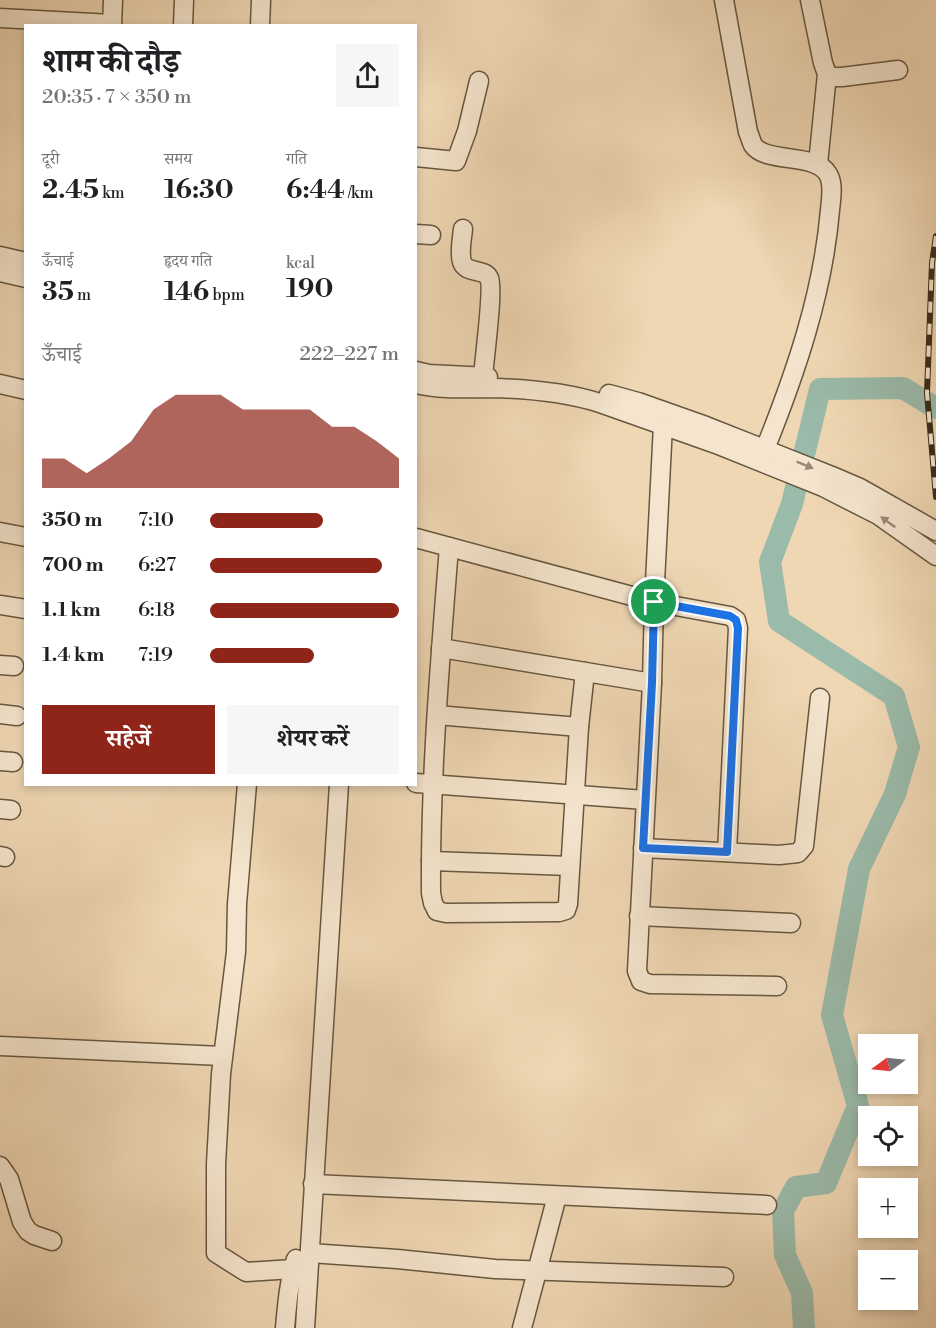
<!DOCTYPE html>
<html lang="hi">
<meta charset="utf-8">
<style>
:root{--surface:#fff;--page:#f6f6f6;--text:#202124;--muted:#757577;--accent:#8f2418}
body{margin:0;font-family:"Libre Bodoni","Noto Serif Devanagari",serif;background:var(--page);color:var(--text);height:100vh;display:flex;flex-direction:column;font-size:22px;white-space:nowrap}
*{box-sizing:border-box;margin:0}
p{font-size:20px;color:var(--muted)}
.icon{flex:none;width:33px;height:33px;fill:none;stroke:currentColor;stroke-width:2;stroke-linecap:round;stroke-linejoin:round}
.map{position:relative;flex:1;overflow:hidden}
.drawer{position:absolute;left:24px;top:24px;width:393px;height:762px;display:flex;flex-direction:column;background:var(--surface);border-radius:0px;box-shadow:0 3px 9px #0003}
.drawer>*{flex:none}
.needle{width:39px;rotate:255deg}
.tools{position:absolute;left:858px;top:1034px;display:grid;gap:12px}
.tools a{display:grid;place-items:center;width:60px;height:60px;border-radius:0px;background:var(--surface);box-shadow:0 3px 9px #0003;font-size:30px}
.pin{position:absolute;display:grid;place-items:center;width:51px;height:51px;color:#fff;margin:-26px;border:3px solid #fff;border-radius:50%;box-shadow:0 2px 6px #0007}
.round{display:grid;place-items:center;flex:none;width:63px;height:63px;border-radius:0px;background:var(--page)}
.overview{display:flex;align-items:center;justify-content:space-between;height:102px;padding:0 18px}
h1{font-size:33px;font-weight:700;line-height:45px}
.figures{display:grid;grid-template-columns:repeat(3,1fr);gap:9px;height:102px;padding:6px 18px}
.figures div{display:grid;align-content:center}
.figures b{font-size:26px;font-weight:700}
.figures small{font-size:16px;font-weight:400}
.figures p{font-size:16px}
.chart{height:168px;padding:12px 18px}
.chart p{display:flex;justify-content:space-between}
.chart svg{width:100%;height:108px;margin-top:6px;fill:var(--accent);opacity:.7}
.primary-button{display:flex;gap:12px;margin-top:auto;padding:12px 18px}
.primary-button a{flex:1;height:69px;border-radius:0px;background:var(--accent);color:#fff;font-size:24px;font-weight:700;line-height:69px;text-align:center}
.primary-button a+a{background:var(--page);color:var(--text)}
ul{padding:0 18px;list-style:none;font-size:20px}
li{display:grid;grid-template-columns:96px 72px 1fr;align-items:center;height:45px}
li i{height:15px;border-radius:8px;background:var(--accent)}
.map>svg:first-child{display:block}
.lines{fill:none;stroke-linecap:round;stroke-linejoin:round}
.river{stroke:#9abaaa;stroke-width:22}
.minor-casing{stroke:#675740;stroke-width:21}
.minor{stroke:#f5e5ce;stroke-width:18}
.rail-casing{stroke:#3a2c1a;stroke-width:6}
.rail{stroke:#f5e5ce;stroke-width:4;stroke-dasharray:11;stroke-linecap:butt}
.oneway{fill:#988874}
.route-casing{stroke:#fff;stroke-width:12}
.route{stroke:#1a73e8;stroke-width:8}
</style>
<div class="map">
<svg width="936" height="1328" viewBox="0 0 936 1328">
<rect width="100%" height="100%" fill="#efd7b3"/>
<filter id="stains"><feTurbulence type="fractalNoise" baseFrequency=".00333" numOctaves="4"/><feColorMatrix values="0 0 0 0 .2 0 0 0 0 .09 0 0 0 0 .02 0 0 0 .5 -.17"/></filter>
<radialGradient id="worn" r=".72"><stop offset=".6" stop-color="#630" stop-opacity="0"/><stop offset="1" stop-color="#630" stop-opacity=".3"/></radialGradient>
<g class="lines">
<polyline class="river" points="804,1328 802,1293 785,1255 783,1211 796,1187 826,1183 858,1106 832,1015 859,869 895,794 909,747 894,696 779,621 770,562 792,504 820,389 903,388 936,408"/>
<g class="minor-casing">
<g id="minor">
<path d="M724 0 748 132C750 136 751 141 753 145 766 164 815 152 828 174 834 184 831 199 830 210 823 293 796 372 765 449"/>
<polyline points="810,0 823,63 827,74 833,77 842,77 898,70"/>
<polyline points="0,18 112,24"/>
<polyline points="112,26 113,0"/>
<polyline points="183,26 184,0"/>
<polyline points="260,26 261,0"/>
<polyline points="416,157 456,161 467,131 479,81"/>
<polyline points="818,164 827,74"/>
<path d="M463 229C462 239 459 253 462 262 466 274 484 268 489 278 494 288 484 361 483 377"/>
<polyline points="416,234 431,235"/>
<polyline points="0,256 26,262"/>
<polyline points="0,272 26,278"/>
<polyline points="416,371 429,374 488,377"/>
<polyline points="0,384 26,390"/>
<path d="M416 384C442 390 467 388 494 388 530 389 565 392 600 403L716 444 823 487 878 515 936 556"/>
<polyline points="609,394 638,402 706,426 832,476 860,488 936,531"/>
<polyline points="663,425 654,602 652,683 637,971 641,981 650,984 777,986"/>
<polyline points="0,532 26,537"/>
<polyline points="416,538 654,602 730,616 736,620 738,628 727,852"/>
<path d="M449 547C440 662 430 777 431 893L433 903 437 911 446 913 559 912 566 910 568 904 579 727 585 672"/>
<polyline points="0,605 26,609"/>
<polyline points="441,648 652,683"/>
<polyline points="0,665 14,666"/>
<polyline points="0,714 17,716"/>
<polyline points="437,715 579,727"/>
<polyline points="0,761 13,762"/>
<polyline points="416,783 645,800"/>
<polyline points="247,784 237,904 236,952 221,1074 216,1164 216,1253 246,1272 293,1269"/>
<polyline points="0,809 11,810"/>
<polyline points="643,848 779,855 798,853 804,846 820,698"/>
<polyline points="0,856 5,857"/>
<polyline points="431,861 570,866"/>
<polyline points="639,916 791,923"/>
<polyline points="0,1046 222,1056"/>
<polyline points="0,1166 9,1179 22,1222 28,1231 34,1235 52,1241"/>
<polyline points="313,1184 767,1205"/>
<polyline points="310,1253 397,1259 495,1269 724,1277"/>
<path d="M285 1328C287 1305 289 1281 296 1259"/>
<polyline points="305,1328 339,784"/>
<polyline points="522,1328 557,1196"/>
</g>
</g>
<use href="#minor" class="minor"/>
<g class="rail-casing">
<polyline id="rail" points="936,236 932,263 927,393 936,497"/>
</g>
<use href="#rail" class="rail"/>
</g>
<defs><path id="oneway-solid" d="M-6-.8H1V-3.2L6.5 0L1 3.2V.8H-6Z" transform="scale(1.5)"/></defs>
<g class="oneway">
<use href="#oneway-solid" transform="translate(805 465) rotate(22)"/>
<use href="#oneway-solid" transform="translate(888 522) rotate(-144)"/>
</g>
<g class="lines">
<g class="route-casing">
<polygon id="route" points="654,602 730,616 736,620 738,628 727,852 643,848 652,683"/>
</g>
<use href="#route" class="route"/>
</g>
<rect width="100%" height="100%" filter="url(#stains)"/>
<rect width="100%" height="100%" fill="url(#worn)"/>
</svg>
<div class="tools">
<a><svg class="needle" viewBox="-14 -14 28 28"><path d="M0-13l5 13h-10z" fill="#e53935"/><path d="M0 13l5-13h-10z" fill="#757577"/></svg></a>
<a><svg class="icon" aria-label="locate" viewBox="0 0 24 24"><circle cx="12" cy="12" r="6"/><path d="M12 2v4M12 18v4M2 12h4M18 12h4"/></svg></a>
<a>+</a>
<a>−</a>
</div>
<div class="pin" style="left:654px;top:602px;background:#1e9e55"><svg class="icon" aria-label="arrive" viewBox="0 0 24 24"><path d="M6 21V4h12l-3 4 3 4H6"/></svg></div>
<section class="drawer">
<div class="overview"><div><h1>शाम की दौड़</h1><p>20:35 · 7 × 350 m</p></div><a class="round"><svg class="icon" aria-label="share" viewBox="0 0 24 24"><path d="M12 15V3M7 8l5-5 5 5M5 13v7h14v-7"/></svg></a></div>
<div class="figures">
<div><p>दूरी</p><b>2.45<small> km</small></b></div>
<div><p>समय</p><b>16:30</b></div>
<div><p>गति</p><b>6:44<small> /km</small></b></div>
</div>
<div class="figures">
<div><p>ऊँचाई</p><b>35<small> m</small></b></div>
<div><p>हृदय गति</p><b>146<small> bpm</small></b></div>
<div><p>kcal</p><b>190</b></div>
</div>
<div class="chart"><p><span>ऊँचाई</span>222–227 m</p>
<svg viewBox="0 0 160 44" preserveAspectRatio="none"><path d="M0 44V32L10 32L20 38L30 32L40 25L50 12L60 6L70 6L80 6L90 12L100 12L110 12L120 12L130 19L140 19L150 25L160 32V44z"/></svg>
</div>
<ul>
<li><b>350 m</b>7:10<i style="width:60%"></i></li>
<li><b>700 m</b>6:27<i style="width:91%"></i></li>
<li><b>1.1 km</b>6:18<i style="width:100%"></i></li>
<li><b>1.4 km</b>7:19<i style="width:55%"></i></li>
</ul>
<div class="primary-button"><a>सहेजें</a><a>शेयर करें</a></div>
</section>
</div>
